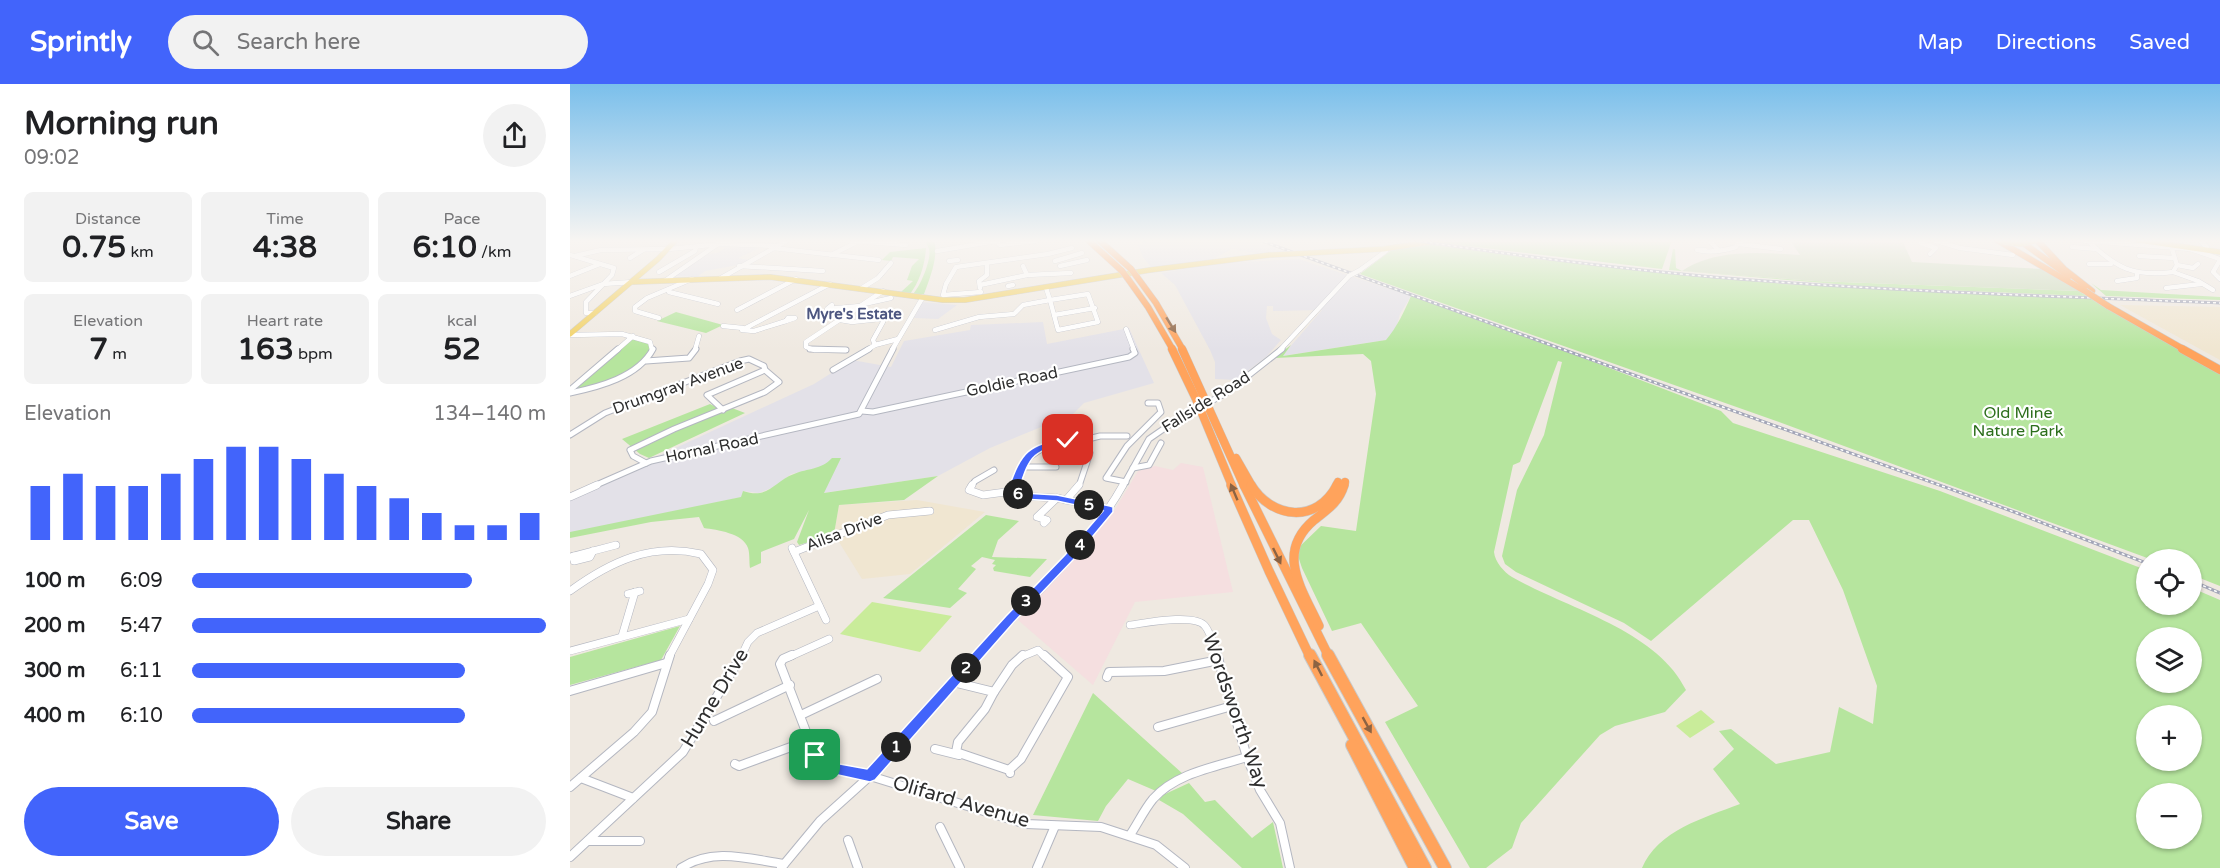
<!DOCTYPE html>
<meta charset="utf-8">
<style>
:root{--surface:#fff;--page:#f2f2f2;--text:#202124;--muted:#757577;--accent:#4264fb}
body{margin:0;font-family:"Varela Round",sans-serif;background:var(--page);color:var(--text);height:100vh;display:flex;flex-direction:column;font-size:22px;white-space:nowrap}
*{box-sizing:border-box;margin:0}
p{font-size:20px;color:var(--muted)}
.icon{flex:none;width:33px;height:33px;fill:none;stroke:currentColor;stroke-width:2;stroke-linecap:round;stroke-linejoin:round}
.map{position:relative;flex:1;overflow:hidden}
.side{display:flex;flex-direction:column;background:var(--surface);width:570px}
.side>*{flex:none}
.fabs{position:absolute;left:1566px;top:465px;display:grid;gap:12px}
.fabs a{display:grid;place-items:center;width:66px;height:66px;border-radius:50%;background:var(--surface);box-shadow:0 2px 4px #0004;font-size:30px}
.pin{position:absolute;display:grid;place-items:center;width:51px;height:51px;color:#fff;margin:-26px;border-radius:12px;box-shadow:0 3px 9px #0006}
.km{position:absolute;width:30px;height:30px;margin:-15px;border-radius:50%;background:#222;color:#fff;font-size:16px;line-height:30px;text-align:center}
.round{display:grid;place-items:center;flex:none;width:63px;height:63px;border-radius:32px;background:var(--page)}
.head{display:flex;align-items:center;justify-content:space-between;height:102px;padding:0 24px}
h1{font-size:33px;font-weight:800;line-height:45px}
.metrics{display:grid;grid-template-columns:repeat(3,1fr);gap:9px;height:102px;padding:6px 24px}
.metrics div{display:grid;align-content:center;border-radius:9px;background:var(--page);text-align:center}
.metrics b{font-size:30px;font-weight:800}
.metrics small{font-size:16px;font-weight:400}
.metrics p{font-size:16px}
.chart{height:168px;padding:12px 24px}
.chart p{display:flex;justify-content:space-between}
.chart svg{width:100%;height:108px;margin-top:6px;stroke:var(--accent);stroke-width:6}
.primary-button{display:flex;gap:12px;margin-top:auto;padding:12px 24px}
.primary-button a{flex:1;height:69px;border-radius:36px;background:var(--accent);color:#fff;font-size:24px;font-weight:800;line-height:69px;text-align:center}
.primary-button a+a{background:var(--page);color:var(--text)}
ul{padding:0 24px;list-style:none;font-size:20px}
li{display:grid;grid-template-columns:96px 72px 1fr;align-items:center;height:45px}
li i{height:15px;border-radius:8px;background:var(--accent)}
header{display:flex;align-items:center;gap:36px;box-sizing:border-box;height:84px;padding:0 30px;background:var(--accent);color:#fff}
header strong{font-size:28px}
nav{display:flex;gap:33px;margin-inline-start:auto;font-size:21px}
.search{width:420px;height:54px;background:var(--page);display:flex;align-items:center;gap:15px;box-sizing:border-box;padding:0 21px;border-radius:33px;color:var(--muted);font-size:22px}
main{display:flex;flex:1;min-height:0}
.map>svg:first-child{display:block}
.industrial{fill:#e3e1e8}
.education{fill:#f0e6d1}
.medical{fill:#f5dfe0}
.green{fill:#b6e59e;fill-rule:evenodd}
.cemetery{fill:#c8d9b8}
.pitch{fill:#c9ec9a}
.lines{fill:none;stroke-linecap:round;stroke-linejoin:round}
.stream{stroke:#75cff0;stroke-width:1.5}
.minor-far3-casing{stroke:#b4b7c1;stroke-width:5}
.minor-far2-casing{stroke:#b4b7c1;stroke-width:7}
.minor-far1-casing{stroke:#b4b7c1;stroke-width:8}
.minor-casing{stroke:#b4b7c1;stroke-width:10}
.major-casing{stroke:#c9c9c9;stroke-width:6}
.highway-far3-casing{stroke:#c9c9c9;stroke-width:7}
.highway-far2-casing{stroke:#c9c9c9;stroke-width:9}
.highway-far1-casing{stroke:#c9c9c9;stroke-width:10}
.highway-casing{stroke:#c9c9c9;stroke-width:14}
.minor-far3{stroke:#fff;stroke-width:4.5}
.minor-far2{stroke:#fff;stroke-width:5}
.minor-far1{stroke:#fff;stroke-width:7}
.minor{stroke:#fff;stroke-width:8}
.major{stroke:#f2d163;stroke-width:5}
.highway-far3{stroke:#ffa35c;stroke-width:6}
.highway-far2{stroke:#ffa35c;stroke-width:8}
.highway-far1{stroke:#ffa35c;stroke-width:9}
.highway{stroke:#ffa35c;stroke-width:12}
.rail-casing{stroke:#a3a6b8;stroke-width:3}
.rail{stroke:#fff;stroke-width:1.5;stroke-dasharray:3;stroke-linecap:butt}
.minor-bridge-far1-casing{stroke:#b4b7c1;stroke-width:5;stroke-linecap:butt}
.minor-bridge-casing{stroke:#b4b7c1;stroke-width:7;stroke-linecap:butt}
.major-bridge-casing{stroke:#c9c9c9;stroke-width:6;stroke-linecap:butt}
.highway-bridge-casing{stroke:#c9c9c9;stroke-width:7;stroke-linecap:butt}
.minor-bridge-far1{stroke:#fff;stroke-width:4.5}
.minor-bridge{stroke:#fff;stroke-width:5}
.major-bridge{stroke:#f2d163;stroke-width:5}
.highway-bridge{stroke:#ffa35c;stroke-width:6}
.oneway{fill:#8c6343}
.route{fill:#4264fb;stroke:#fff;stroke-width:1.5}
.labels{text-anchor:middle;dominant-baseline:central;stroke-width:4.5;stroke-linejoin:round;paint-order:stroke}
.far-neighbourhood-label{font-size:15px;font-weight:bold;fill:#4d5680;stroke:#fff}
.street-label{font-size:16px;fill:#2e2e2e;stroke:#fff}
.park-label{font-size:16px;fill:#2c6e1b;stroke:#fff}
.near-street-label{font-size:20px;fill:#2e2e2e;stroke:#fff}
</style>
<header>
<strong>Sprintly</strong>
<div class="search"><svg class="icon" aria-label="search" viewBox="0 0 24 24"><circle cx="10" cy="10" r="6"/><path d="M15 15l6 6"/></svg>Search here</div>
<nav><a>Map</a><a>Directions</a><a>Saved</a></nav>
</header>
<main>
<section class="side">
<div class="head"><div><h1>Morning run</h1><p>09:02</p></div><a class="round"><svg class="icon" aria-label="share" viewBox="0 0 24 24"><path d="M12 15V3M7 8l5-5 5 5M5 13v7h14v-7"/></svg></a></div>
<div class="metrics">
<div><p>Distance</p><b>0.75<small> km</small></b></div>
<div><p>Time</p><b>4:38</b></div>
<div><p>Pace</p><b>6:10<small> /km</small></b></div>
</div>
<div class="metrics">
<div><p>Elevation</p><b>7<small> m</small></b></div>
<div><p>Heart rate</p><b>163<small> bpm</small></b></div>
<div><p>kcal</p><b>52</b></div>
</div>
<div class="chart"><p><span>Elevation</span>134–140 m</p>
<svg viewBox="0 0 160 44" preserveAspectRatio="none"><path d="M5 44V22M15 44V17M25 44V22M35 44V22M45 44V17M55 44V11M65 44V6M75 44V6M85 44V11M95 44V17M105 44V22M115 44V27M125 44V33M135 44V38M145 44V38M155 44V33"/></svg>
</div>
<ul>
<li><b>100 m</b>6:09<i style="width:79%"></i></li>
<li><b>200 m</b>5:47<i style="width:100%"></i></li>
<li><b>300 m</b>6:11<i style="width:77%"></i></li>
<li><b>400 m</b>6:10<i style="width:77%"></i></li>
</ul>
<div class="primary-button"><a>Save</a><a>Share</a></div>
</section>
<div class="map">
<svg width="1650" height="784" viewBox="0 0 1650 784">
<rect width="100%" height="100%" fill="#efe9e1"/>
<g class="industrial">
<polygon points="574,156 682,156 713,167 686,169 662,165 643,175 581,183 573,173 568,161 576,158"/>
<polygon points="169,162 190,164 168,174 179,176 168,181 135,187 127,193 104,192 138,170 148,169 156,163"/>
<polygon points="729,175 841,212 830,230 826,244 816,256 712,272 752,226 703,227 703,222 697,222 696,234 702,250 711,256 697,272 666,296 645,295 645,278 640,266 605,201 591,189 651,179"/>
<polygon points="352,218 387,221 368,235 344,234"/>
<polygon points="473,238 477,260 559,244 584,299 514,319 503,330 420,364 368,392 253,409 255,382 221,390 204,403 189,409 173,407 172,413 0,449 0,416 86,373 244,300 282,276 321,283 334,257 400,246 401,241"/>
</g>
<g class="education">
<polygon points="1550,221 1650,223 1650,276"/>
<polygon points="347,416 415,428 340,490 292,495 264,450 269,421"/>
</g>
<polygon class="medical" points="611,379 633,383 663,508 565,518 523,601 448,536 544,427 568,387 585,382 603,386"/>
<g class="green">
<path d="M355 156H364C369 171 360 194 354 210H343C350 203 362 175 359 165 358 162 356 159 355 156Z"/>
<polygon points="878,156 1105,156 1101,159 1092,185 863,158"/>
<polygon points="857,160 966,175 1214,200 1524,215 1650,289 1650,502 1622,491 1622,476 1580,475 1209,338 790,190 823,165"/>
<path d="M356 164C355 180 350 197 340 210L331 208 343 197 337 196 342 182 349 175 323 173 321 177 312 176 320 168Z"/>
<polygon points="1103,165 1105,165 1106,184 1112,187 1245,197 1509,207 1517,212 1302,203 1099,186"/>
<polygon points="1521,199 1531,206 1650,213 1650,216 1536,212"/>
<path d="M841 212 1021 277 1151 327 1163 339 1370 407 1576 486V520H1622V504L1650 516V784H1072C1088 746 1134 734 1170 720L1143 685 1164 665 1149 647 1161 645 1206 680 1260 668 1269 623 1303 640 1307 602 1273 506 1239 436H1223L1081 557 1054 539 946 488 935 480 932 472 947 406 974 351 992 278 988 277 950 378 943 381 924 468C925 478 934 488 942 493 996 524 1087 546 1116 606L1095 628 1045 642 1030 651 951 739 942 764 916 784H900L815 638 848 622 791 539 762 547 732 484 726 466 751 442 786 447 806 310 801 277 793 270 704 274 721 261 713 272 816 256C827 243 834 228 841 212ZM1576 554H1622V598H1576ZM1576 632H1622V676H1576ZM1576 710H1622V754H1576Z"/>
<polygon points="106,228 153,241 136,249 87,237"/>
<path d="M63 254 78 258 81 264C73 289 26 301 3 306Z"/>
<polygon points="140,320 154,327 162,324 175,329 79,374 70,370 52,355"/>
<path d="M262 374H271L254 409 368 392 334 416 269 421 264 450 229 461 227 458 239 426 224 455 191 468V479L180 484C179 478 180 470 178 464 173 449 147 446 134 444L129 433 81 438 0 454V448L171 413 173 407C199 416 204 397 224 390 238 384 251 386 262 374Z"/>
<polygon points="416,431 449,437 428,456 422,473 477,475 460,493 424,487 423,484 426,481 422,480 425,476 412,473 401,482 406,485 388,505 397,509 380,524 313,514"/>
<polygon points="110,542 91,576 0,601 0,573"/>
<polygon points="523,609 613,690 586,707 558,695 536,722 528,737 463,731"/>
<polygon points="619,699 635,718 645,716 682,754 703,738 713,784 672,784 613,730 589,716 593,711"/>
</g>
<path class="cemetery" d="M1220 156H1332L1342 178 1471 185 1509 207 1245 197 1112 187C1146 164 1192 169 1230 171Z"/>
<g class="pitch">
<polygon points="302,518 382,532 350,568 270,550"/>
<polygon points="1131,626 1145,638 1120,654 1106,642"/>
</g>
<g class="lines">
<polyline class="stream" points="572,156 575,158"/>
<g class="minor-far3-casing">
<g id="minor-far3">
<polyline points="271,156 336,161"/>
<polyline points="1139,156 1148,166"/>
<polyline points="1350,156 1351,159 1366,164 1360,170"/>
<polyline points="1363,156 1390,164 1443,171"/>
<polyline points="1506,156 1620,165 1650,175"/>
<polyline points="1629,156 1637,163"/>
<polyline points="426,157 430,161 466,157"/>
<path d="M1518 157C1546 184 1563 193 1603 188L1607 181 1602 165"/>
<polyline points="1169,160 1211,165"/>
<polyline points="1502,163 1527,165"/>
<polyline points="203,164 309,176"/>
<path d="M1135 166H1127C1140 169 1153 167 1166 163L1169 156"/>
<polyline points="367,167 426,157"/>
<polyline points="0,171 44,184 42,191 16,218 16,229 25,229"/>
<polyline points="261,171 287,158"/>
<polyline points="5,172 31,166 99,165 151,160 207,162"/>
<polyline points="1569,172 1604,174"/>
<polyline points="60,174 73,166"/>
<polyline points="1650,176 1643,188 1650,195"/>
<polyline points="379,177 388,176"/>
<polyline points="485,177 512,169"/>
<polyline points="1519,180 1541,180"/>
<polyline points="1607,181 1623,184 1628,180"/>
<polyline points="169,182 253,187"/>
<polyline points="453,182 457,191"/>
<polyline points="490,182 517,176"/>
<polyline points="790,186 816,167 815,164"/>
<polyline points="89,188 125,167 126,163"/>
<polyline points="1603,188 1628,197 1643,206"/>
<polyline points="0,192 30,180"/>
<polyline points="151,194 218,156"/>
<polyline points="96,196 148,160"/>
<polyline points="1547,197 1567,194 1567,189"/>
<polyline points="410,201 457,191 501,189"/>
<polyline points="438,202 443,201"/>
<polyline points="292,204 308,194 321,179"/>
<polyline points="410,204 409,197 417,191 417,180"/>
<polyline points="476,204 480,216"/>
<polyline points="1596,204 1631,200"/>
<polyline points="99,208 148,220"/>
<polyline points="411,208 373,211 376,200 386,183 478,170 502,164"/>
<polygon points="518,210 528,238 488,246 480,216"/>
<polyline points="0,212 33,200 62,198"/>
<polyline points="294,220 321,214"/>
<polyline points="262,221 257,225 290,222"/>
<polyline points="167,226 226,195"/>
<polyline points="484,231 525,224"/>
<polyline points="89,234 65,227 65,223 77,214 122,195"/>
<polygon points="218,234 225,234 216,237"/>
<polyline points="270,236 282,238 320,234"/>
<polyline points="216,237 184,247 172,246 260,200"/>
<polyline points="313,238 303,256 305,261 328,255"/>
<polyline points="153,242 173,244"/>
<polyline points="556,245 564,266"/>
<polyline points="365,246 409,233 444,230 453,221 480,216"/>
<polyline points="0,251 52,250 80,258 82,266"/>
<polyline points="47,266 63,252"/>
<polyline points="125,266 129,252"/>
<polyline points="276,266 244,266 236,263 236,258 313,207"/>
<polyline points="297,266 305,261"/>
<polyline points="322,266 353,213"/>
<polyline points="710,266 779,192"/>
</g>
</g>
<g class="minor-far2-casing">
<g id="minor-far2">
<polyline points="240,265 276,266"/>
<polyline points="76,277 119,274 126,265"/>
<polyline points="263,286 299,265"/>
<polyline points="0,306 48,265"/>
<path d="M0 309C29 303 68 293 83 265"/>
<polyline points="656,309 712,265"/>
<polyline points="153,326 137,311 195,286"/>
<polyline points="292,327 303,328 559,273 565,269 563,265"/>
<polyline points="0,351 35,329 170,277 179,275 194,282 195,286 209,298 195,308 104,345 60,366 63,372 76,379"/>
<circle cx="500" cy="359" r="4.5"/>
<polyline points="506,358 530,352 557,352"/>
<polyline points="451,383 486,383"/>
<polyline points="563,384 579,381 591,359"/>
<polyline points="556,398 536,394 557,362 591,328 588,319 578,319"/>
<polyline points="24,402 81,377 289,330 323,265"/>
<polyline points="401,402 405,397 424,386"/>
<path d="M443 402C451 376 467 362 494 359"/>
<polyline points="509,402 520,369"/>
<polyline points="553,402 579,355 605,337"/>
</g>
</g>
<g class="minor-far1-casing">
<g id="minor-far1">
<polyline points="402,401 399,406 413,411 443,407"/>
<polyline points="444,401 443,407 451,412 487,414 540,425"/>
<polyline points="0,413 27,401"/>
<polyline points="496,416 509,401"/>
<polyline points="474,439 477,436 467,433 487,414"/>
<polyline points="222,464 256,536"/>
<polyline points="224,468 318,431 360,427"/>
<polyline points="4,472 4,477 20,473 23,467"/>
<polyline points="0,473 46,461"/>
<path d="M0 507C40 478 81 458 131 470L143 486 138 500 99 573"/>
<polyline points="58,510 70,507"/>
<path d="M560 541C575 539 625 529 635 542 641 549 644 563 648 573"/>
<polyline points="52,552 65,508"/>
<polyline points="0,567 119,535"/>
<polyline points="171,573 178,558 187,549 249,522"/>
<polyline points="219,573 259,555"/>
<path d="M407 573C456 517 517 466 553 401"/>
<polyline points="451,573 468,566 475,573"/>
</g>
</g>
<g class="minor-casing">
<g id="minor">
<polyline points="222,571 213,575 210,580 245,671 255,683 300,692 456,740 531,743 586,761 615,784"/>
<polyline points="647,571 677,673 690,706 710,739 720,784"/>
<polyline points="537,593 539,588 594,587 649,576"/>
<polyline points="383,598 424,608 415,625 388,658 386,668 439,686 440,689"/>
<polyline points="0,607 96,579"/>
<polyline points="424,608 442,581 453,571"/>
<polyline points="231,631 307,595"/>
<polyline points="144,637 220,601"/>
<polyline points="588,643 662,622"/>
<polyline points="365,665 389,671"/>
<polyline points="165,680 169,682 240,656"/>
<polyline points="439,686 451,675 498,593 474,571"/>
<polyline points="11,694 63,714"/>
<polyline points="0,703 64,648 82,628 100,571"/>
<polyline points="370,743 390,784"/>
<path d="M560 751C568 739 574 726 583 715 606 689 645 683 677 673"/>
<polyline points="278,756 288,784"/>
<polyline points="18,757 70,757"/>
<polyline points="0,773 113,668 172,571"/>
<path d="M111 784C143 763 179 775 214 780"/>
<polyline points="211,784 250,737 300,692 408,571"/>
<polyline points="467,784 485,742"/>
</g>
</g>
<g class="major-casing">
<g id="major">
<polyline points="1568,156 1650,168"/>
<polyline points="739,169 813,165 873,156"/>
<polyline points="62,198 200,193 373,216 395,216 580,186 699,171"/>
<polyline points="0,250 88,175 106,156"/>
</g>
</g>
<g class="highway-far3-casing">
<g id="highway-far3">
<polyline points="518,156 552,187"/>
<polyline points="529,156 561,185"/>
<polyline points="1427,156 1513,206"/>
<polyline points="1449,156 1499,192"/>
<polyline points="1467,156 1494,185 1522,207"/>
<polyline points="567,193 586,219 613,266"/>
<polyline points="558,195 578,223 603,266"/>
<polyline points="1538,222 1615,266"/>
</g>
</g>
<g class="highway-far2-casing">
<g id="highway-far2">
<polyline points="602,265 626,315 662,402"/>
<polyline points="612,265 674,402"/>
<polyline points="1612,265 1650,286"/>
<polyline points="666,374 682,402"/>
<polyline points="766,402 768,398"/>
<polyline points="774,402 775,398"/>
</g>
</g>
<g class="highway-far1-casing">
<g id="highway-far1">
<polyline points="661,401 699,487 740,573"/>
<polyline points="674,401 759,573"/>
<path d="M681 401C702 435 747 440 767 401"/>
<path d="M749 542C732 505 705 469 744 436 758 425 769 418 774 401"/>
</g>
</g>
<g class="highway-casing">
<g id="highway">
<polyline points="740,571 855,784"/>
<polyline points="758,571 875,784"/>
<polyline points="782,661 845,784"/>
</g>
</g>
<use href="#minor-far3" class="minor-far3"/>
<use href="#minor-far2" class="minor-far2"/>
<use href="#minor-far1" class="minor-far1"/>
<use href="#minor" class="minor"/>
<use href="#major" class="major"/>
<use href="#highway-far3" class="highway-far3"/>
<use href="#highway-far2" class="highway-far2"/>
<use href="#highway-far1" class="highway-far1"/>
<use href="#highway" class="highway"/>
<g class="rail-casing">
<g id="rail">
<polyline points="689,156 1447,429 1576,479"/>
<path d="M842 156C942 171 1042 184 1143 193 1312 207 1481 212 1650 219"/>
<polyline points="1622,497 1650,509"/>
</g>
</g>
<use href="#rail" class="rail"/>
<g class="minor-bridge-far1-casing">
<polyline id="minor-bridge-far1" points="779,192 790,186"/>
</g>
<g class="minor-bridge-casing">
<polyline id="minor-bridge" points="605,337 656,309"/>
</g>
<g class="major-bridge-casing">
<g id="major-bridge">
<polyline points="1431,157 1450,160 1464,157"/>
<polyline points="699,171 739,169"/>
</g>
</g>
<g class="highway-bridge-casing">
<g id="highway-bridge">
<polyline points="561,185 567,193"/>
<polyline points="552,187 558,195"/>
<polyline points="1515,207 1538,222"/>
</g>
</g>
<use href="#minor-bridge-far1" class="minor-bridge-far1"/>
<use href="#minor-bridge" class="minor-bridge"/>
<use href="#major-bridge" class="major-bridge"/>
<use href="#highway-bridge" class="highway-bridge"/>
</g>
<defs><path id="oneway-solid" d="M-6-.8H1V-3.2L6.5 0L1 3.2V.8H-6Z" transform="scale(1.5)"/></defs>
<g class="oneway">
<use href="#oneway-solid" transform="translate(601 241) rotate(58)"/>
<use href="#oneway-solid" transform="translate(664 408) rotate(-113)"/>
<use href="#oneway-solid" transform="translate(707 472) rotate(64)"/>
<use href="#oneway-solid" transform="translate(748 584) rotate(-117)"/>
<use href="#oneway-solid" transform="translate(797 641) rotate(61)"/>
</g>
<linearGradient id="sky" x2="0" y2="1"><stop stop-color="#7abfeb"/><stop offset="0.59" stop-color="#f8f5f2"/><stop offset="1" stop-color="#f8f5f2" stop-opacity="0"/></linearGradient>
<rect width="1650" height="266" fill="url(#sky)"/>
<path class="route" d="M498 353 503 356 501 358C464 367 460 369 449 406L453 409 487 411 540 422 543 423V428L503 476 444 538 305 696 300 698 250 687 239 671 241 667C250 663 253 671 259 678L297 685 436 532 495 471 533 427 487 417 451 415 438 406C452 366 457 362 498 353Z"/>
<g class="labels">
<g class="far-neighbourhood-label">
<text x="284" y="230">Myre's Estate</text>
</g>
<g class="street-label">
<text transform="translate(442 298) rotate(-12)">Goldie Road</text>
<text transform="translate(108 302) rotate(-20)">Drumgray Avenue</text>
<text transform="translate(636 318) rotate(-32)">Fallside Road</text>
<text transform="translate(142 364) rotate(-12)">Hornal Road</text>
<text transform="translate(274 448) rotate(-21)">Ailsa Drive</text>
</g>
<g class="park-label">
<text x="1448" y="329">Old Mine<tspan x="1448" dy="18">Nature Park</tspan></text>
</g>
<g class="near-street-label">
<text transform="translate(145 614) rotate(-59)">Hume Drive</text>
<text transform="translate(665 627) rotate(71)">Wordsworth Way</text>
<text transform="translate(391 718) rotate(16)">Olifard Avenue</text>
</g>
</g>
</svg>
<div class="fabs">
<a><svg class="icon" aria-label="locate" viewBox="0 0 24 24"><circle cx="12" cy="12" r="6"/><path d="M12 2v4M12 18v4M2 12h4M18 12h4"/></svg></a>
<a><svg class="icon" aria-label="layers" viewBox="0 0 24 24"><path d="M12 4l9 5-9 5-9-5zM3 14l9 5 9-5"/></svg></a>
<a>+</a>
<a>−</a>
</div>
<div class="pin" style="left:245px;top:671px;background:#1e9e55"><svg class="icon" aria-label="arrive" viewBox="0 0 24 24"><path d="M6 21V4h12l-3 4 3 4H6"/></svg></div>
<div class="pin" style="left:498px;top:356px;background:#d93025"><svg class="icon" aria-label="check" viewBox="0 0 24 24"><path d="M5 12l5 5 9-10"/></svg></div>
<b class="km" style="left:326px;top:663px">1</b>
<b class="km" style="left:396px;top:584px">2</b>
<b class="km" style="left:456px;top:517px">3</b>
<b class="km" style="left:510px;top:461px">4</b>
<b class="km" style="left:519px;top:421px">5</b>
<b class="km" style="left:448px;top:410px">6</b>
</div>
</main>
